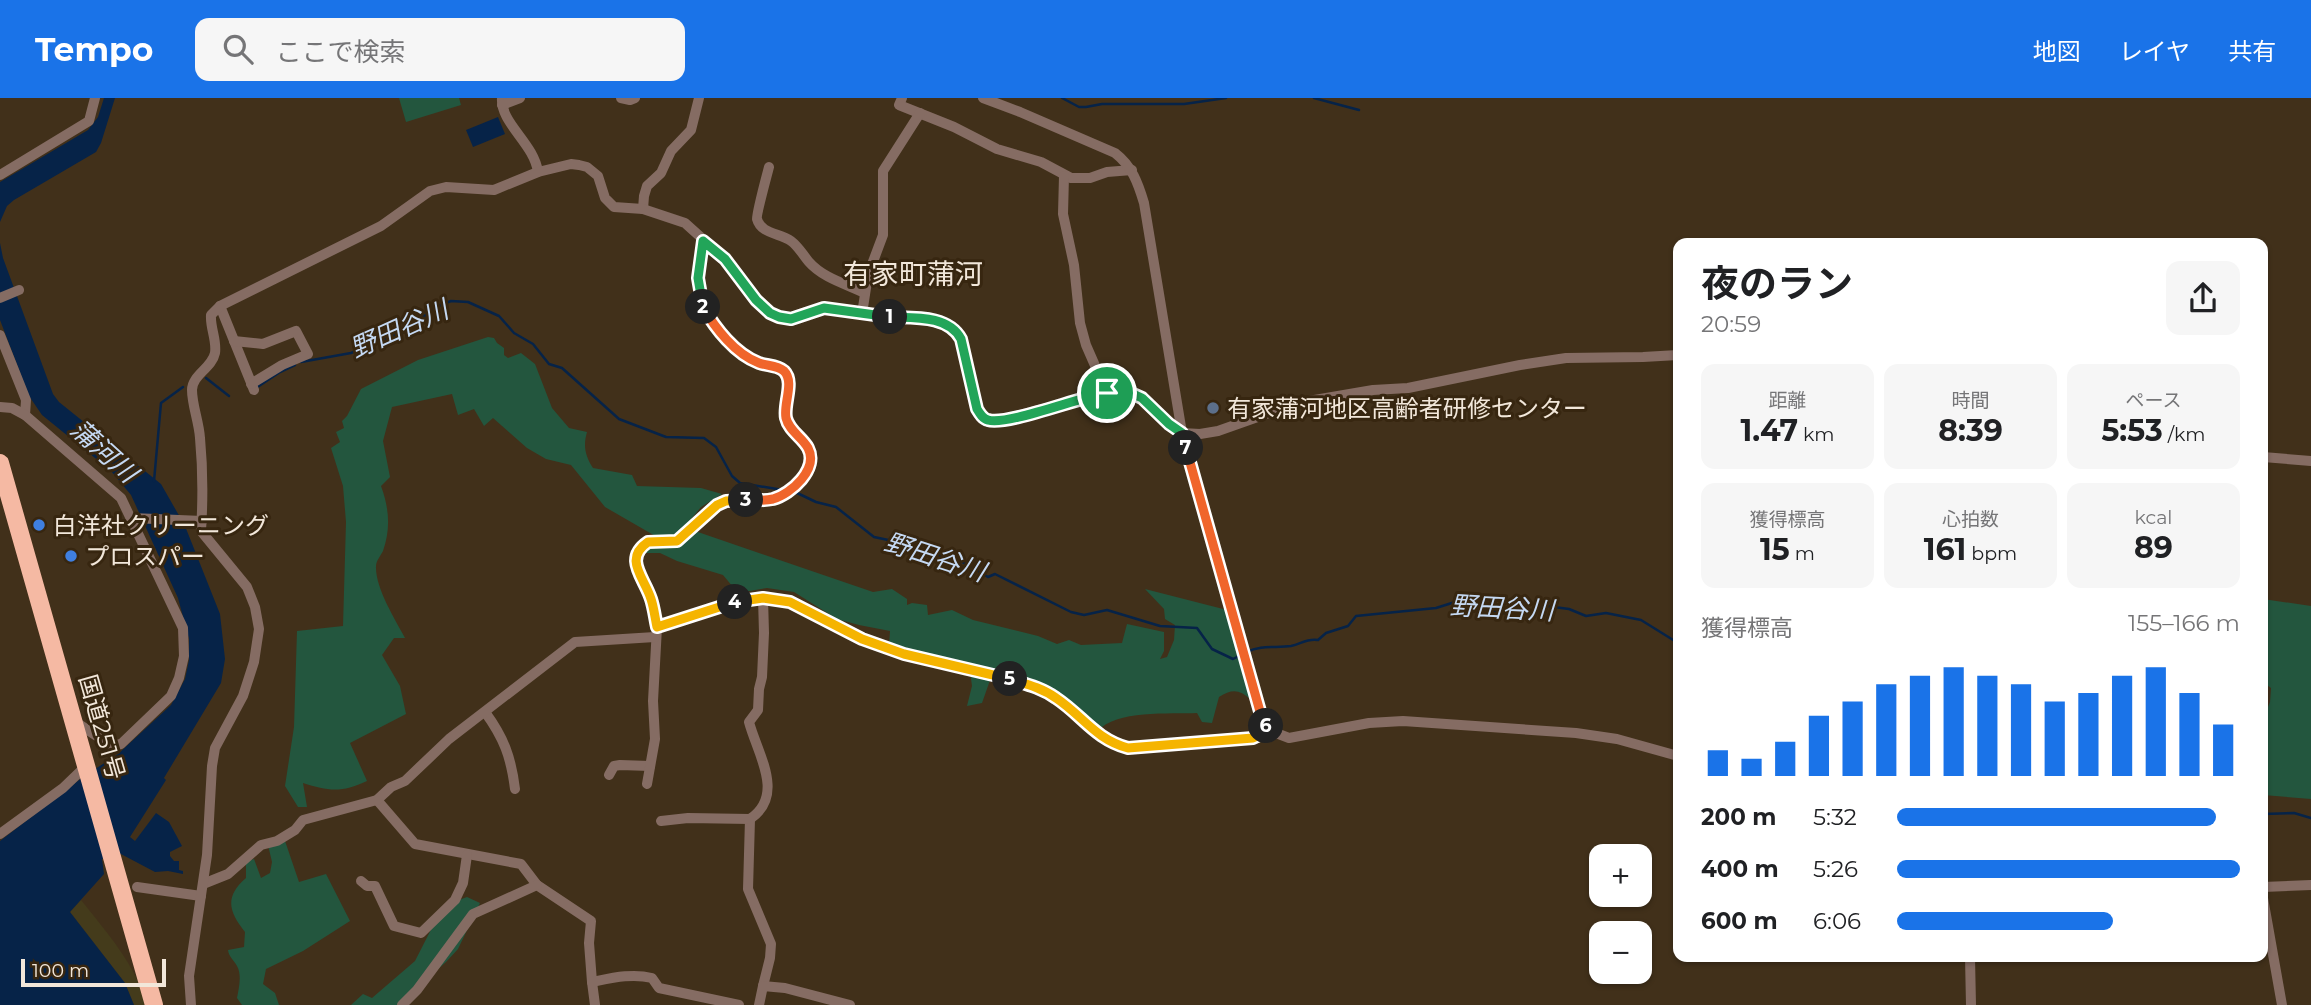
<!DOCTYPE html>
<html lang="ja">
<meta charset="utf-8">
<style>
:root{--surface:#fff;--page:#f6f6f6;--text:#202124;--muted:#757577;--accent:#1a73e8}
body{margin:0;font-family:Montserrat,"Noto Sans JP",sans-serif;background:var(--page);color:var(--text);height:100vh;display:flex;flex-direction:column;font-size:26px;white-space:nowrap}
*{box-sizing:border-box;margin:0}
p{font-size:23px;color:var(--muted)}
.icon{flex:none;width:38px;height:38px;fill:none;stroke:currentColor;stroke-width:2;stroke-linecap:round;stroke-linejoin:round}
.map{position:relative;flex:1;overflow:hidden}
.sheet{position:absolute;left:1673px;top:140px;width:595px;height:724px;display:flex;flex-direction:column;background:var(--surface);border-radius:14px;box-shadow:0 2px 5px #0004}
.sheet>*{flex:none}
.fabs{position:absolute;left:1589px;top:746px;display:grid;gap:14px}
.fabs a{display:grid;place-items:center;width:63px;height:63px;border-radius:14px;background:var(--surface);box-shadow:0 2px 5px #0004;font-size:35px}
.scale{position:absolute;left:21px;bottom:18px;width:145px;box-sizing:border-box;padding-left:7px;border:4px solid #f2e7da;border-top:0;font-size:19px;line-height:24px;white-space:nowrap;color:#f2e7da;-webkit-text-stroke:5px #372610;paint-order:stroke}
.pin{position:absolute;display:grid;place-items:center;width:60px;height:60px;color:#fff;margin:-30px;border:4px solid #fff;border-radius:50%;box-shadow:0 2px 7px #0007}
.km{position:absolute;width:35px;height:35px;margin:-18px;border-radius:50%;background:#222;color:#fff;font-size:19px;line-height:35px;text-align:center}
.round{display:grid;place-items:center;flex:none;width:74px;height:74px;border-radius:14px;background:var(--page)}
.summary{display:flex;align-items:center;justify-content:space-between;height:119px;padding:0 28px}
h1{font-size:38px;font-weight:700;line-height:52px}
.stats{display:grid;grid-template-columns:repeat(3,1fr);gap:10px;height:119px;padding:7px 28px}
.stats div{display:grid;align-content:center;border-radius:14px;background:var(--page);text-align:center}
.stats b{font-size:30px;font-weight:700}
.stats small{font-size:19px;font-weight:400}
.stats p{font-size:19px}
.chart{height:196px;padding:14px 28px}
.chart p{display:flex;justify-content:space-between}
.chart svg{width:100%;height:126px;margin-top:7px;stroke:var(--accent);stroke-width:6}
ul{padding:0 28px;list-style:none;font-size:23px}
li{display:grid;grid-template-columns:112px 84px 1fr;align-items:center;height:52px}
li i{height:18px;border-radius:9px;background:var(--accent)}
header{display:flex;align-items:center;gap:42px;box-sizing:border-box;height:98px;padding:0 35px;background:var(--accent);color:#fff}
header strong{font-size:33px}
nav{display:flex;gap:38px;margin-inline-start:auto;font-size:24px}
.search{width:490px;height:63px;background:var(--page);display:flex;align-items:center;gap:18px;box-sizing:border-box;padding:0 24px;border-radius:14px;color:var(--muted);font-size:26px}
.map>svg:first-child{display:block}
.green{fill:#23563e}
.sand{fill:#443b1b}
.water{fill:#062348}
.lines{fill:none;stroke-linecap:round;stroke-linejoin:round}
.stream{stroke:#062348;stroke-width:2.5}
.street{stroke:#856c63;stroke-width:10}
.highway{stroke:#f5b9a3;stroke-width:18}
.split-1-casing{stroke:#fff;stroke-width:14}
.split-2-casing{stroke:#fff;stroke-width:14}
.split-3-casing{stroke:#fff;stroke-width:14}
.split-4-casing{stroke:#fff;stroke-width:14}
.split-5-casing{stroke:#fff;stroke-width:14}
.split-6-casing{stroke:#fff;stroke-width:14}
.split-7-casing{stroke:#fff;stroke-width:14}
.split-8-casing{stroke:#fff;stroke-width:14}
.split-1{stroke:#22a559;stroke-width:9}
.split-2{stroke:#22a559;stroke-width:9}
.split-3{stroke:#f0652b;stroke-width:9}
.split-4{stroke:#f5b400;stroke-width:9}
.split-5{stroke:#f5b400;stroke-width:9}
.split-6{stroke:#f5b400;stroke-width:9}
.split-7{stroke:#f0652b;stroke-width:9}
.split-8{stroke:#22a559;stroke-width:9}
.service-dot{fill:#5c6f8a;stroke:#372610;stroke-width:2.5}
.shop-dot{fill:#3f7fe0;stroke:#372610;stroke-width:2.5}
.labels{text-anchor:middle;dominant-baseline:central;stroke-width:6;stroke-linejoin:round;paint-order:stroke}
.poi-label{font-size:24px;fill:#f2e7da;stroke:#372610;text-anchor:start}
.street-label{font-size:24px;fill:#f2e7da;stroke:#372610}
.water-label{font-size:26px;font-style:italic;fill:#c5d9f3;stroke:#372610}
.quarter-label{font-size:28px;fill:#f2e7da;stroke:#372610}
</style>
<header>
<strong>Tempo</strong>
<div class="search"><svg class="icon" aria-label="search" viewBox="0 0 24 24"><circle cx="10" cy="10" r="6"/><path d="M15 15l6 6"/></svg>ここで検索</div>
<nav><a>地図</a><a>レイヤ</a><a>共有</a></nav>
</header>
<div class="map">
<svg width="2311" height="907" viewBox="0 0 2311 907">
<rect width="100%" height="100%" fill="#41301a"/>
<g class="green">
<polygon points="399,0 459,0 461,7 406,24"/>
<path d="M488 239 494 240 497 245 504 250V257L508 260 521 255 535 266 552 310 569 330 587 334C583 348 585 357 593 370L632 377 637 388 701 390 722 396 701 409 687 426 695 433 873 494 892 491 907 501V507L912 505 927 507 928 517 952 512 973 522 1038 538 1057 546 1069 542 1081 547 1122 545 1127 526 1164 534V553L1160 561 1167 559 1174 542 1175 527 1165 521 1164 511 1145 491 1227 512 1251 602C1239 591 1232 591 1219 599L1212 625 1202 624 1197 615C1170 616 1115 612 1098 633L1069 604 1035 585 994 571 982 605 967 608 972 588 969 566 912 554 889 547 890 533 859 527 837 521 794 494 767 490 738 495 723 477 677 463 660 455H641L648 449 654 448 657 439 605 409 571 367 546 361 527 350 493 320 484 328 474 311 458 317 452 296 392 309 383 343 390 379 381 388C389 410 391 430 383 453 381 457 376 463 376 468 375 490 395 521 405 540H394L382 557 400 588 406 616 350 645 367 683C342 695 328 693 303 685L307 709H298L285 688 294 629 297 533 343 528 346 424 343 388 331 350 340 344 336 334 344 330 342 323 347 318 361 291 418 262Z"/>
<polygon points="2263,501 2311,508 2311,701 2263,697 2263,615 2266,614 2270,604 2271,590 2263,584"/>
<path d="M285 743 299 784 326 776 350 823 303 853 266 871 263 886 275 895 279 907H242L237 900C239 889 242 877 237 868 233 861 229 859 228 852L244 849 245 834C229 814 224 799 246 780V764L254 761 261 780 270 775 272 764 268 747Z"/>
<polygon points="467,799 480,805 458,851 446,864 398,907 351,907 363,896 372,900 415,863 443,808"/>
</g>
<path class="sand" d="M81 802C109 837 133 864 148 907H134L125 885 70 814Z"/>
<g class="water">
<polygon points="104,0 115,0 101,45 96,54 14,102 7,108 0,124 0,84 88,32 98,19"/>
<polygon points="498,19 505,36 473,49 466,32"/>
<polygon points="0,145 3,160 53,296 59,304 161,386 185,428 220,516 225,561 221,585 164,680 166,682 130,739 135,743 156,715 169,724 182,748 170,754 170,758 174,763 179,763 179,772 183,773 183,776 168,773 155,774 119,755 102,761 104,776 70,814 125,885 134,907 0,907 0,743 83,679 118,656 171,607 185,581 189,562 189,541 178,500 131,397 111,373 42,317 29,298 0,222"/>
</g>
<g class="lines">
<g class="stream">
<polyline points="1062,0 1079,9 1086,9 1102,6 1184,6 1226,0"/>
<polyline points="1314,0 1359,12"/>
<polyline points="301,264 351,255 405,233 436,209 451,203 468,204 499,218 514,235 533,246 549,266 562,270 619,321 666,339 704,340 716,349 732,378 740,385 783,392"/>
<polyline points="206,280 229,298"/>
<polyline points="256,290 280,274 295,267"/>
<polyline points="154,383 161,305 183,289"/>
<polyline points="793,393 816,404 836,409 874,439 893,443 906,452 957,461 988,479 995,476 1071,514 1084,517 1107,512 1160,528 1197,530 1212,551 1233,561 1241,557"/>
<path d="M1247 554C1260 547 1276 550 1291 548 1301 546 1307 540 1318 542L1326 535 1348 528 1356 518 1436 510 1455 504 1503 515H1524L1546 508 1569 511 1586 518 1606 515 1641 522 1678 545"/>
<polyline points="2263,716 2294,715 2311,720"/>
</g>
<g class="street">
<path d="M502 0C500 25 534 45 538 74"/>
<polyline points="621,0 630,2 635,0"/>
<polyline points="902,0 899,7 954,29 997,51 1041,64 1071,80 1090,80 1107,74 1132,72"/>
<path d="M983 0 1020 14 1115 55C1132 68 1138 85 1144 105L1182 335 1263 624 1276 635 1289 640 1369 625 1403 623 1576 635 1617 641 1678 658"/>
<polyline points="502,7 520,0"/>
<path d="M769 69C767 77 756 117 757 121 761 136 780 135 791 143 799 149 803 157 809 164 823 180 846 186 865 195"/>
<polyline points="0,77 89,23 95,0"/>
<polyline points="1064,78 1063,116 1074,167 1080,225 1086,247 1107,295"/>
<polyline points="643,111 644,98 647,88 661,75 671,53 691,32 699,0"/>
<polyline points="0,200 19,192"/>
<polyline points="220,208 254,292"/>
<polyline points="862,216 868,177 883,137 883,73 920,15"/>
<polyline points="0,237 26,302 25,317"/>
<polyline points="234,243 263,246 296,233 308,256 282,267 251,286"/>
<polyline points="0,309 12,310 25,317 121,400 183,530 184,558 179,580 171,598 121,646 112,648 74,623"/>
<polyline points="2263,359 2311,363"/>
<polyline points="132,420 202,423"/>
<path d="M657 529C705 520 737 491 790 504 828 523 865 546 906 557 939 565 972 571 1005 580 1015 583 1026 585 1036 589 1074 605 1086 638 1128 650L1253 640 1270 632"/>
<path d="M485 614C504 640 511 659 515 691"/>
<polyline points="609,677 614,668 620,667 650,668"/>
<path d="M647 686 655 641 653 603 657 529 651 501 636 466V457L648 444 677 443C694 432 703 413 722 405 736 399 750 403 764 402 779 401 795 389 805 378 825 357 794 340 787 323 781 308 795 289 786 276 779 267 766 268 756 264 743 258 733 248 723 237 694 201 697 187 703 143"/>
<polyline points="377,702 415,746 521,766 537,787 591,823 589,845 592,884"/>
<polyline points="750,721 748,791 771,846 770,860 763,888"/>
<path d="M661 723 688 720 750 721C786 697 757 655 749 624L758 612 759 591 762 579 764 535 763 500"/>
<polyline points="0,736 63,690 87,667"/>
<polyline points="361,783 367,788 375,788 394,828 421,835 455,802 463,785 467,757"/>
<polyline points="203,786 228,776 261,747 277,743 295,732 303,722 377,702 391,689 405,683 449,641 575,544 655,539"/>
<polyline points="137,789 201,798"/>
<polyline points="2263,789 2311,787"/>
<polyline points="2263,800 2282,907"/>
<polyline points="1970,859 1971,907"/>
<path d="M191 907 189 878 207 757 212 668 215 650 243 598 254 564 259 531 255 509 247 489 201 433C203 402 203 372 200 340 199 324 192 307 192 292 192 277 212 270 215 255 217 242 210 230 211 217L220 208 381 128 430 93 446 89 494 92 538 74 571 66 579 67 587 69 598 78 605 100 614 109 643 111 685 125 725 161 756 202 770 215 779 219 791 221 824 210 891 219 921 220 951 229 961 241 977 311 981 318 987 322 997 323 1100 296H1133L1142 300 1160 318 1182 335 1200 336 1218 333 1297 305 1373 292 1408 290 1520 267 1566 260 1643 259 1678 257"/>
<polyline points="402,907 417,892 473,816 537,787"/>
<path d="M595 907 592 884C612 880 632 875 652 880L659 890 739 907"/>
<polyline points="759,907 763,888 785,890 850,907"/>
</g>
<polyline class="highway" points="0,365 154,907"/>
</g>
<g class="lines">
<g class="split-1-casing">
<path id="split-1" d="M890 219C914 220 948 217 961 241L977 311C980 316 983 321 988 322 1007 328 1082 298 1107 295"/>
</g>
<g class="split-2-casing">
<polyline id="split-2" points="703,209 698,180 703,143 725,161 756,202 770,215 779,219 791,221 824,210 890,219"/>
</g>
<g class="split-3-casing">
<path id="split-3" d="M703 209C715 230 735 256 759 265 767 268 777 267 784 273 795 284 783 306 786 320 789 333 802 339 808 350 819 371 791 396 773 401 764 403 755 402 746 402"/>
</g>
<g class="split-4-casing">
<path id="split-4" d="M735 504 657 529C655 520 654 510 651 501 644 479 623 461 648 444L677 443 717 407 726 403 746 402"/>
</g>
<g class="split-5-casing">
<polyline id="split-5" points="735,504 763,500 790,504 862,541 904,556 1010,581"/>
</g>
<g class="split-6-casing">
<path id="split-6" d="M1010 581C1026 586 1042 590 1056 600 1083 618 1095 641 1128 650L1253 640 1270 632 1266 628"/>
</g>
<g class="split-7-casing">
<polyline id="split-7" points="1186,350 1261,617 1266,628"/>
</g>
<g class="split-8-casing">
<polyline id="split-8" points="1107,295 1133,296 1142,300 1169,326 1182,335 1186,350"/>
</g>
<use href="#split-1" class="split-1"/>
<use href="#split-2" class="split-2"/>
<use href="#split-3" class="split-3"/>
<use href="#split-4" class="split-4"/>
<use href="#split-5" class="split-5"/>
<use href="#split-6" class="split-6"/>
<use href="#split-7" class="split-7"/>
<use href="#split-8" class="split-8"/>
</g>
<circle class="service-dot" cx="1213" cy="310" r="7"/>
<g class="shop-dot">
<circle cx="39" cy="427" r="7"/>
<circle cx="71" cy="458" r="7"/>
</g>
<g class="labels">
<g class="poi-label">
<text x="1227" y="310">有家蒲河地区高齢者研修センター</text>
<text x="53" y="427">白洋社クリーニング</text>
<text x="85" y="458">プロスパー</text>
</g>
<g class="street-label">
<text transform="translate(102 629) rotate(74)">国道251号</text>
</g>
<g class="water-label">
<text transform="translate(399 231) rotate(-24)">野田谷川</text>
<text transform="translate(104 353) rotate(42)">蒲河川</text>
<text transform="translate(935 459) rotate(18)">野田谷川</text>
<text transform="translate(1502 510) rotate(3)">野田谷川</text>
</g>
<g class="quarter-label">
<text x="913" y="176">有家町蒲河</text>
</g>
</g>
</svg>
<div class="fabs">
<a>+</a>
<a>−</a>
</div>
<div class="scale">100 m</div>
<div class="pin" style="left:1107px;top:295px;background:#1e9e55"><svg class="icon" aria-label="arrive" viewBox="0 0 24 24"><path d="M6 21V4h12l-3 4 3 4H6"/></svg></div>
<b class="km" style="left:890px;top:219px">1</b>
<b class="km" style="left:703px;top:209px">2</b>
<b class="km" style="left:746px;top:402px">3</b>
<b class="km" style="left:735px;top:504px">4</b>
<b class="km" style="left:1010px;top:581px">5</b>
<b class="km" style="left:1266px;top:628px">6</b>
<b class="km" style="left:1186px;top:350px">7</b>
<section class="sheet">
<div class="summary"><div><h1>夜のラン</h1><p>20:59</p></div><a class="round"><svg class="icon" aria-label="share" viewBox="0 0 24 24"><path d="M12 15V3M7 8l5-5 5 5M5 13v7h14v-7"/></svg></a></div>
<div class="stats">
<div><p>距離</p><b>1.47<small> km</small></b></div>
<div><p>時間</p><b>8:39</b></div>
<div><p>ペース</p><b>5:53<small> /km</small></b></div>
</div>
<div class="stats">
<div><p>獲得標高</p><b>15<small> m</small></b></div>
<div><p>心拍数</p><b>161<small> bpm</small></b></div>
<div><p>kcal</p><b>89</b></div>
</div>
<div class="chart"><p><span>獲得標高</span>155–166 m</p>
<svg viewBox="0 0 160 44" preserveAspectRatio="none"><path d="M5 44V35M15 44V38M25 44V32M35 44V23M45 44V18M55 44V12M65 44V9M75 44V6M85 44V9M95 44V12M105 44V18M115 44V15M125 44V9M135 44V6M145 44V15M155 44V26"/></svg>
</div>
<ul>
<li><b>200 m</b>5:32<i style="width:93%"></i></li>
<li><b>400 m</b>5:26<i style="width:100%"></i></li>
<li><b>600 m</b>6:06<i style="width:63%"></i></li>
</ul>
</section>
</div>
